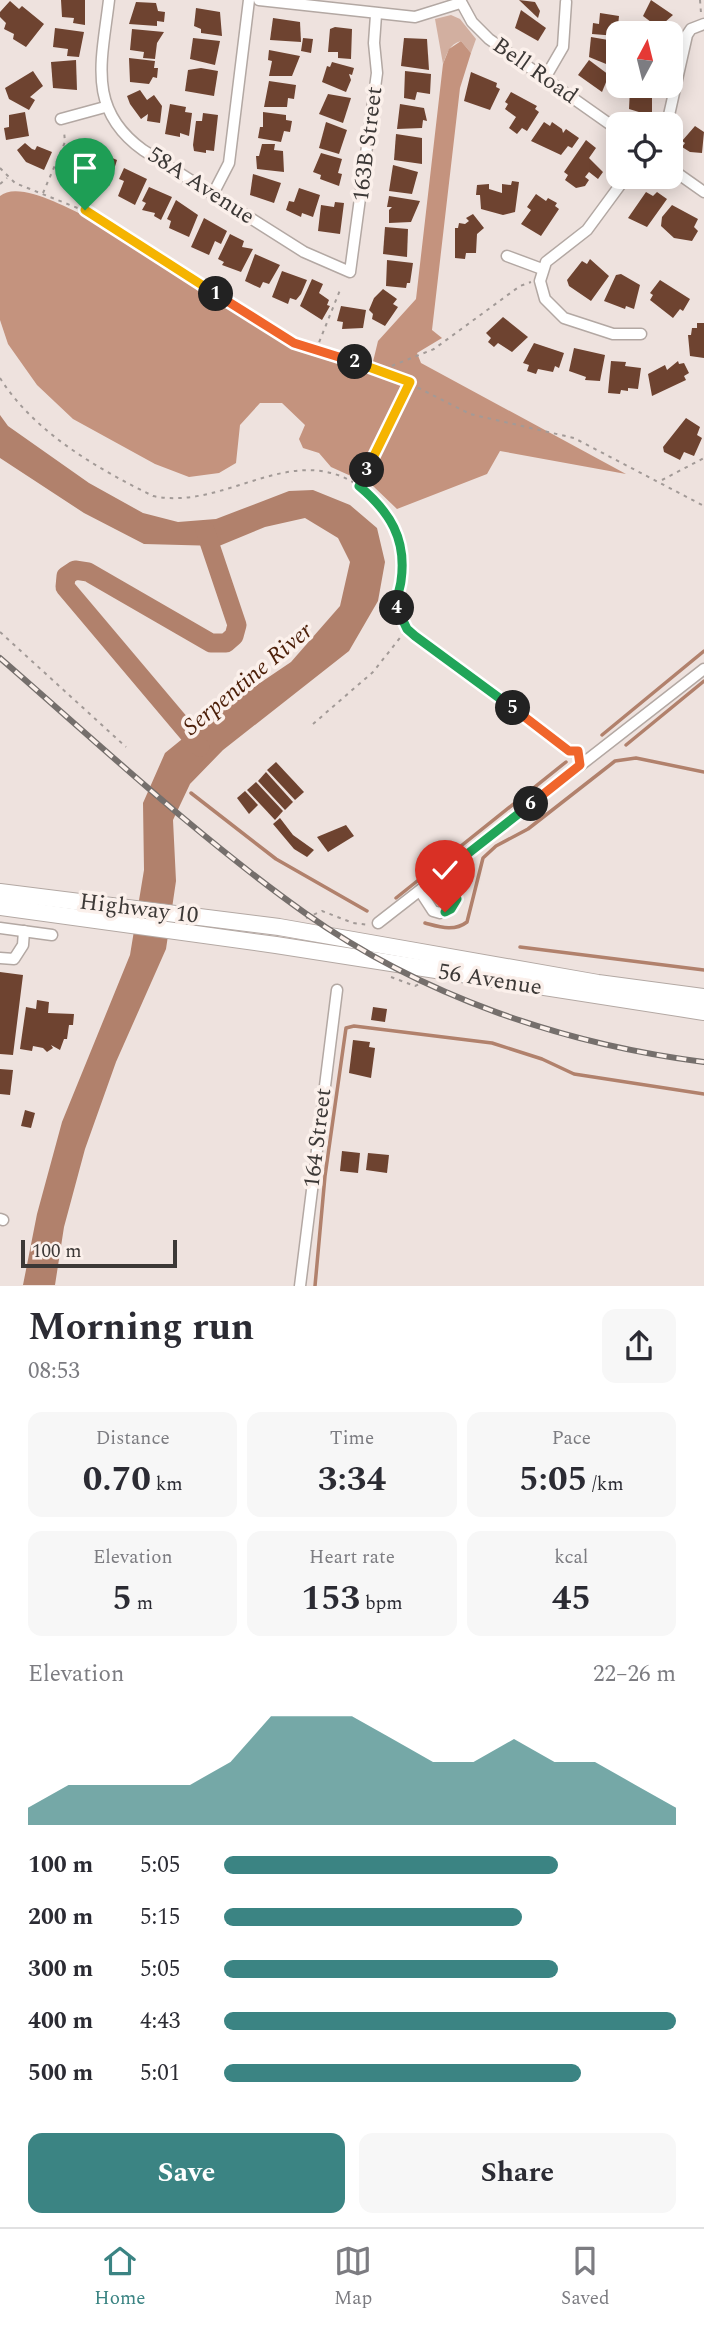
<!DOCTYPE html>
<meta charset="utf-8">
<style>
:root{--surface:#fff;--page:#f7f7f7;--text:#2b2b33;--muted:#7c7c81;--line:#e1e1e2;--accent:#3b8483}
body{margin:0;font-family:Spectral,serif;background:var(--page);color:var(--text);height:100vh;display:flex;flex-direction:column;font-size:26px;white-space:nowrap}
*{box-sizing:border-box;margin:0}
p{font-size:23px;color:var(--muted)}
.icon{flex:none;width:38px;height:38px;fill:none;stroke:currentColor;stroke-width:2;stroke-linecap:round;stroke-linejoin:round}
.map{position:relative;height:1286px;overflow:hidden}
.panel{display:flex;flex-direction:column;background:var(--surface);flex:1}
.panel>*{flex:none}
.needle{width:46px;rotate:7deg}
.tools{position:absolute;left:606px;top:21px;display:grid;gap:14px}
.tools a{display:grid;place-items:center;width:77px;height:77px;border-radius:14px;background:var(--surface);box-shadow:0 4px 18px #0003;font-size:35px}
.scale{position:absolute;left:21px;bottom:18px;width:156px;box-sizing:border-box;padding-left:7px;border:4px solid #3c3836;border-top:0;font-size:19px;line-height:24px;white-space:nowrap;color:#3c3836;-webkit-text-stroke:5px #fbf0eb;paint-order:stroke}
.pin{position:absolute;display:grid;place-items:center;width:60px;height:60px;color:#fff;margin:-72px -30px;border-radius:50% 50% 50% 0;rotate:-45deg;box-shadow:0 0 7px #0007}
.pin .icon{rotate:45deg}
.km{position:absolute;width:35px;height:35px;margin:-18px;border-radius:50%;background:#222;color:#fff;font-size:19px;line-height:35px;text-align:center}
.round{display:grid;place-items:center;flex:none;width:74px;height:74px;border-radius:14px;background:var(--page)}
.overview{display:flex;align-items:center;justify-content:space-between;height:119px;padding:0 28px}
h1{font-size:38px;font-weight:700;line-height:52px}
.metrics{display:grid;grid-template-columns:repeat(3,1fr);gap:10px;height:119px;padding:7px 28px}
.metrics div{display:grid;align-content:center;border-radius:14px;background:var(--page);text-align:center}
.metrics b{font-size:35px;font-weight:700}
.metrics small{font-size:19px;font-weight:400}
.metrics p{font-size:19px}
.chart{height:196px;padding:14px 28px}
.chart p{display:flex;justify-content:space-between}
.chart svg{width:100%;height:126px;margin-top:7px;fill:var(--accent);opacity:.7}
.cta{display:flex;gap:14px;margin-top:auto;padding:14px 28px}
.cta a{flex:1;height:80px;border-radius:14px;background:var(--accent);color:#fff;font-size:28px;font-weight:700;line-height:80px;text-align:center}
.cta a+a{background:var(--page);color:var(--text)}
ul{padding:0 28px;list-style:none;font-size:23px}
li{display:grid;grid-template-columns:112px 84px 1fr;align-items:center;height:52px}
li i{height:18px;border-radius:9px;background:var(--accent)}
.tabs{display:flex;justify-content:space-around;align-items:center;height:98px;border-top:2px solid var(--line);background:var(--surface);font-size:19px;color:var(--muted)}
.tabs a{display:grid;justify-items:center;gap:4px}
.tabs .selected{color:var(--accent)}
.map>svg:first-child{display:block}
.green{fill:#d2afa0}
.forest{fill:#c4937e}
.water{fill:#b1816c}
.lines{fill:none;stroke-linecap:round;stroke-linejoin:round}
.stream{stroke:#b1816c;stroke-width:3.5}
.river{stroke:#b1816c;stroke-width:19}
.building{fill:#6e4330}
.minor-casing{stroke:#b3a8a3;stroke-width:13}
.highway-casing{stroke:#b3a8a3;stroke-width:18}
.path{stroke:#a29a97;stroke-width:2;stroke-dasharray:3.5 5;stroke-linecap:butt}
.minor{stroke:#fff;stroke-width:10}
.highway{stroke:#fff;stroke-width:16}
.rail-casing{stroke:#756f6c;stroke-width:6}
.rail{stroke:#fbf0eb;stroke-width:3.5;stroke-dasharray:10;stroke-linecap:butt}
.split-1-casing{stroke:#fff;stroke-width:14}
.split-2-casing{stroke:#fff;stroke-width:14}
.split-3-casing{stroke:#fff;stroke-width:14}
.split-4-casing{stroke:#fff;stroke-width:14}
.split-5-casing{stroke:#fff;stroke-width:14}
.split-6-casing{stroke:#fff;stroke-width:14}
.split-7-casing{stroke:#fff;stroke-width:14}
.split-1{stroke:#f5b400;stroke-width:9}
.split-2{stroke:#f0652b;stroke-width:9}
.split-3{stroke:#f5b400;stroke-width:9}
.split-4{stroke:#22a559;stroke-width:9}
.split-5{stroke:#22a559;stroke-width:9}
.split-6{stroke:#f0652b;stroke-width:9}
.split-7{stroke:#22a559;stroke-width:9}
.labels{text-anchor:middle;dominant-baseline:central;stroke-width:7;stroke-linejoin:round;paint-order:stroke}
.street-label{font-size:23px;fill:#3c3836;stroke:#fbf0eb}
.water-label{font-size:24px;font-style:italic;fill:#4c1e07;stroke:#fbf0eb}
</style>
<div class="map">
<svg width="704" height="1286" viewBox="0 0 704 1286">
<rect width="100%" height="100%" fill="#eee2de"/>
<path class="green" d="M451 15 460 19 476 39 471 53 461 41C449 44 447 54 443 64L435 19Z"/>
<path class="forest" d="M461 41 471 53 460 88 432 330 442 338 417 353 421 363 626 474 500 451 487 474 397 509 373 486 331 467 319 453 303 448 299 439 305 425 282 403H260L240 425 236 463 219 473 189 477 155 464 73 419 37 385 8 344 0 320V196C18 180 68 208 87 217L293 349 371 370 378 341 416 299 443 64 449 49Z"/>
<polygon class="water" points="0,415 8,426 89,483 143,513 178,522 216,519 289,491 313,490 350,505 377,528 385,562 378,601 349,651 223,750 190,784 173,820 176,881 166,949 116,1062 85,1149 64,1227 55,1285 23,1285 37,1214 62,1122 130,955 144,870 143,803 165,753 208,718 291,662 340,606 350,562 338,538 305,518 265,527 219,546 144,544 84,513 0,458"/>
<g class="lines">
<g class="stream">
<polyline points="602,735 704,651"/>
<polyline points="626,745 704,681"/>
<polyline points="191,793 276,859 367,911"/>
<polyline points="396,898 566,762"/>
<path d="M425 923C440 927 454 932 467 922L483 858 496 846 528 829 615 761 636 758 704 772"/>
<polyline points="520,947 704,970"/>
<polyline points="315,1286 325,1176 346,1028 354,1026 492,1043 542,1059 574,1074 704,1094"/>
</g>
<polyline class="river" points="200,747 65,587 66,576 75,570 88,572 211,643 226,643 234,636 237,625 205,530"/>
</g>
<g class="building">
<polygon points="61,0 85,0 85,25 73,23 74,18 62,17"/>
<polygon points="519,0 535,2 540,11 538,18"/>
<polygon points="651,0 673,15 664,23 667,25 663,31 643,16"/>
<polygon points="10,1 19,9 22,6 44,24 26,47 13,39 14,34 4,29 6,23 0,17 0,12"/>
<polygon points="136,2 156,3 158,11 165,12 164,22 157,21 157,26 129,24"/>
<polygon points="196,8 220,12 222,36 201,33 201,29 194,26"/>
<polygon points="521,10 546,28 538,41 515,28"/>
<polygon points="600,13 619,16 617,36 592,34 593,23 599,24"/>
<polygon points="273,18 300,22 301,42 270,40"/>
<polygon points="335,27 352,29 351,59 338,58 338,52 328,52 330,29"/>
<polygon points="55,28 84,32 79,57 67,56 68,49 53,47"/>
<polygon points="132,29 164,32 157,43 155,59 143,58 144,52 130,50"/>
<polygon points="591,37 614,41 611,66 589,57"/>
<polygon points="193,38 220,41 215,65 190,59"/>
<polygon points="303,38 313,39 311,53 301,51"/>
<polygon points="404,38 427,39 429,70 401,66"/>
<polygon points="269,50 300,56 292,76 269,76 272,61 268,60"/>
<polygon points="129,58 155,61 154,68 158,68 157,78 153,77 149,84 130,82"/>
<polygon points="76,60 77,90 53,88 51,62"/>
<polygon points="589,60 609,75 602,92 578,75"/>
<polygon points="332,62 354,68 352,75 349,74 351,80 346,92 322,82 327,66 330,67"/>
<polygon points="201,68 218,71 214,96 185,91 188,70"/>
<polygon points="33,71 43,86 30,97 35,100 29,110 9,99 5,88"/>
<polygon points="405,71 431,74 430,94 417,92 415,100 404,98"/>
<polygon points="471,72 497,83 496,87 500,89 490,110 464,101"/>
<polygon points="269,81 296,85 294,99 288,98 287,107 264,107"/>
<polygon points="630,88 645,91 645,95 652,96 652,116 629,109"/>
<polygon points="140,90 147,100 154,95 162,106 160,123 147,121 148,114 141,119 130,104 127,96"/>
<polygon points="511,92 537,106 535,109 539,112 527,131 522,128 517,134 509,128 516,117 505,109 508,104 505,102"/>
<polygon points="328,94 351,98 343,123 319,114"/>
<polygon points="170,104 186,107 185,112 192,113 189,136 180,133 180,137 165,134"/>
<polygon points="400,104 424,108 427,121 423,120 422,128 397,129"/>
<polygon points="25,112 29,136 6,140 4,128 9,127 9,115"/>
<polygon points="263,112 286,115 286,120 292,121 290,132 284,131 281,142 258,138 260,127 263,127"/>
<polygon points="203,113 218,115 214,151 206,150 206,153 194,151 193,145 196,121 202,121"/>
<polygon points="326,122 347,130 339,154 319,148"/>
<polygon points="544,122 550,126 552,122 562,129 563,133 566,129 579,138 572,148 568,146 561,155 531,141"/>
<polygon points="695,126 704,132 702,153 690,152 682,147 685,143 682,141"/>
<polygon points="396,134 422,138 422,164 394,160"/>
<polygon points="586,140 596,148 589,158 603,172 598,179 589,172 585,177 589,180 585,186 576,188 565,180 568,175 564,172"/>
<polygon points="25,143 32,149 35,150 37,146 52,152 44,170 26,162 17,150"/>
<polygon points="89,143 94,153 81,180 74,177 72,180 57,174 66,153 78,158 78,148"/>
<polygon points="262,144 275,144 274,150 283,151 284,172 257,169 256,156 259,156"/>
<polygon points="98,152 117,160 109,186 87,177"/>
<polygon points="321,153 342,159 338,173 342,174 339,186 320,179 321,175 313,172"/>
<polygon points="393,165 418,172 412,194 389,191"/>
<polygon points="124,168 147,179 135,205 118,196 124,181 119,179"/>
<polygon points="253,174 281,183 274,203 250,195"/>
<polygon points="512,181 519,182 515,212 503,215 481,209 480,195 476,195 477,185 489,184 489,189 502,193 502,184 511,185"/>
<polygon points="149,187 172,197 161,220 154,216 155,213 142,210 146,203 142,201"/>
<polygon points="299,188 320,195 313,217 302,213 301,217 286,210 289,201 294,202"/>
<polygon points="646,192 653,196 657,192 667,199 647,227 628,218"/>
<polygon points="536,194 546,201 548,198 557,203 555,206 559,209 541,236 521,224 531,210 527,207"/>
<polygon points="389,196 420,201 411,222 389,223 389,210 392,207 387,207"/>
<polygon points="176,200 198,215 189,237 169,228 171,221 167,219"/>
<polygon points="335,202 344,203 340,234 318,231 321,205 334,207"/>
<polygon points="672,205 698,219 694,227 698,231 692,241 674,238 661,226 662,217"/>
<polygon points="473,214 484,228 477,234 476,253 466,253 465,259 455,258 455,228 458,228 459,223 465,224 469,221 466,218"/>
<polygon points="204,218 227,231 221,244 215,241 209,255 191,247"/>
<polygon points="385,227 408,229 407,257 383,254"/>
<polygon points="230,234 244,241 242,247 253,249 241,272 222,265 224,262 218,259"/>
<polygon points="255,254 280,265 269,284 263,282 260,288 245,281"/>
<polygon points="590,259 609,276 591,301 569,286 567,280 582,261 587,264"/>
<polygon points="387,260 413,263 410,283 407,283 406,288 386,286"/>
<polygon points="282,271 307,280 301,294 296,300 290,298 288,304 272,297"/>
<polygon points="621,274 640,285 634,309 626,306 625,309 604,301 616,275"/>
<polygon points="312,279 323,284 319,293 329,300 327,305 330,306 322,320 300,306"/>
<polygon points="660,280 690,299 683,311 680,309 673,318 650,300 653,295 650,293"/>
<polygon points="383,289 397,299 393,304 398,307 385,326 372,319 373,314 369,310 374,298"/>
<polygon points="341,306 366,310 363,328 342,329 343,322 337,321"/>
<polygon points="503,317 528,337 512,352 498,343 494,347 488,342 491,338 486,333"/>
<polygon points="697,323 704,323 704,358 690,356 688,335 691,335 692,328 697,328"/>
<polygon points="534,343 564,353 559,368 555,366 553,372 538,369 536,374 527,371 529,365 523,363"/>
<polygon points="574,348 605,355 600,381 585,380 586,377 569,371"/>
<polygon points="611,361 626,362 625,366 641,368 638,389 628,388 628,391 621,390 620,394 608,393"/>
<polygon points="678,361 679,364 684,363 689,373 684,376 686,380 652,396 648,374 665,365 667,370"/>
<polygon points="686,418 700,427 697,435 702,438 694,456 684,452 680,460 664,452 663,447"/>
<polygon points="276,762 304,792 295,800 267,770"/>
<polygon points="266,772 293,802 285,810 258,781"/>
<polygon points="256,782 283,811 275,820 247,790"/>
<polygon points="245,791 258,805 249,814 237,798"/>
<polygon points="280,818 293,835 314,850 307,857 294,849 273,824"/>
<polygon points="346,825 354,836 328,852 317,837"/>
<polygon points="0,972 23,975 13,1055 0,1054"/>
<polygon points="37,1000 49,1002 48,1013 74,1014 73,1025 69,1025 67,1039 64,1039 60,1050 51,1045 53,1048 47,1052 43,1048 33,1046 32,1051 20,1049 26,1007 36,1009"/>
<polygon points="373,1007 387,1009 385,1022 371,1020"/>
<polygon points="353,1040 370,1042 369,1047 375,1048 371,1078 349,1073"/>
<polygon points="0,1069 13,1070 10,1095 0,1094"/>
<polygon points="25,1110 35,1113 31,1128 21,1126"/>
<polygon points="342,1151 360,1153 358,1173 340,1171"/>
<polygon points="368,1153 389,1155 387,1173 366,1170"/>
</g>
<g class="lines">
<g class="minor-casing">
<g id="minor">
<path d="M109 0C102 60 86 109 143 150L304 252 350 272 377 73 374 43 376 15"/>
<polyline points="259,0 415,17 460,3"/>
<polyline points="460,0 472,22 489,39 618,130"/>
<polyline points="545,78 563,47 566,2"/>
<polyline points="61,119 105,107"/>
<polyline points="667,124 687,35 691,29 704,24"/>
<polyline points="670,168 704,192"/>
<polyline points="626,177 587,230 546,262 540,281 545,299 564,318 613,334 641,334"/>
<polyline points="213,194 229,163 249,0"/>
<polyline points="507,256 542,269"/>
<polyline points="420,891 433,911 440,913 451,909 456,894 447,870"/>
<polyline points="378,923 704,669"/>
<polyline points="0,928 52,935"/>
<polyline points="0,958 14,959 23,945 24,931"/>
<polyline points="0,1219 3,1220"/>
<polyline points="300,1286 337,990"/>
</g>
</g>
<g class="highway-casing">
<g id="highway">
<polyline points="0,892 279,927 598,983 704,997"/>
<polyline points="0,907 276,945 704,1012"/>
</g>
</g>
<g class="path">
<polyline points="700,0 701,13"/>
<polyline points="0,168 15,183 90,213 294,343 383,370 470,414 574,438 704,506"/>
<polyline points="0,184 7,178"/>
<polyline points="43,193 65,142 64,131"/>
<polyline points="316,350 340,290"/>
<polyline points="384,369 434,349 520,286 531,282"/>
<path d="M0 378C34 432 96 468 153 496 228 512 298 433 368 493 379 502 390 513 395 526 403 545 404 565 401 584 399 590 395 599 396 605 397 613 404 622 407 629"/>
<polyline points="662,480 704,458"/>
<polyline points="359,485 409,383"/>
<polyline points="0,632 126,747"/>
<polyline points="313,724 373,672 407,629 569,751 578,753"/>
<polyline points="306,918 322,911 353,923 369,925"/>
<polyline points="391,977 415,986 424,982"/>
</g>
<use href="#minor" class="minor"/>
<use href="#highway" class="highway"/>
<g class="rail-casing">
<path id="rail" d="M0 658C100 745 198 837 305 913 422 996 563 1044 704 1062"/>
</g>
<use href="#rail" class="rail"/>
</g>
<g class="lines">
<g class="split-1-casing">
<polyline id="split-1" points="85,210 216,294"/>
</g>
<g class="split-2-casing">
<polyline id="split-2" points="216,294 294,343 355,362"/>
</g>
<g class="split-3-casing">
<polyline id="split-3" points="355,362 410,382 367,470"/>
</g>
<g class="split-4-casing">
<path id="split-4" d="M367 470 359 486C390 512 407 539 401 581 400 590 395 599 397 608"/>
</g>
<g class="split-5-casing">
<polyline id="split-5" points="397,608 407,629 415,636 513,708"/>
</g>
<g class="split-6-casing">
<polyline id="split-6" points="513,708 569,751 578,751 580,765 531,804"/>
</g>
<g class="split-7-casing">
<polyline id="split-7" points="445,912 451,909 457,899 447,870 531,804"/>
</g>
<use href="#split-1" class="split-1"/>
<use href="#split-2" class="split-2"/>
<use href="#split-3" class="split-3"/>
<use href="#split-4" class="split-4"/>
<use href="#split-5" class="split-5"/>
<use href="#split-6" class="split-6"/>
<use href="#split-7" class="split-7"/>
</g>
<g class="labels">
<g class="street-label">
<text transform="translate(535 71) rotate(35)">Bell Road</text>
<text transform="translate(368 144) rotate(-83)">163B Street</text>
<text transform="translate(201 186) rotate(33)">58A Avenue</text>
<text transform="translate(139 909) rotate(7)">Highway 10</text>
<text transform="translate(490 980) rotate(9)">56 Avenue</text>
<text transform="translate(318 1138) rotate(-83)">164 Street</text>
</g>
<g class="water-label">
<text transform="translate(248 679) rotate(-40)">Serpentine River</text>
</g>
</g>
</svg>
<div class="tools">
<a><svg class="needle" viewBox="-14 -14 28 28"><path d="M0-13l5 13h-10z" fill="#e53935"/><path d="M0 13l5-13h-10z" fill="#7c7c81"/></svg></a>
<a><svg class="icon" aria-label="locate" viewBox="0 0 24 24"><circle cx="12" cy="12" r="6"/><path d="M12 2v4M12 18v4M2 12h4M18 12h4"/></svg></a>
</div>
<div class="scale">100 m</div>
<div class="pin" style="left:85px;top:210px;background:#1e9e55"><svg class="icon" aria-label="arrive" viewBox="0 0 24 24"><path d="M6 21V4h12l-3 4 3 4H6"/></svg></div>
<div class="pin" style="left:445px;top:912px;background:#d93025"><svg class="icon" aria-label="check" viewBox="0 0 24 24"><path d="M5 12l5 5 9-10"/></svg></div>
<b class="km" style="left:216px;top:294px">1</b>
<b class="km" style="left:355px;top:362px">2</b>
<b class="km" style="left:367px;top:470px">3</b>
<b class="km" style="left:397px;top:608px">4</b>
<b class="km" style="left:513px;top:708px">5</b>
<b class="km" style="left:531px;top:804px">6</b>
</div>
<section class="panel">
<div class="overview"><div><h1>Morning run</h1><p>08:53</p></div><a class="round"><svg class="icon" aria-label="share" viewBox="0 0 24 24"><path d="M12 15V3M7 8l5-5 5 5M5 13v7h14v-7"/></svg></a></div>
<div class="metrics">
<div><p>Distance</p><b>0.70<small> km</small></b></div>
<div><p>Time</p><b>3:34</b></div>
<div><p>Pace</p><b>5:05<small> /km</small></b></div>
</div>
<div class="metrics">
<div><p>Elevation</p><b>5<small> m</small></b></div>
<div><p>Heart rate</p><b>153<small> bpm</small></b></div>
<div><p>kcal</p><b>45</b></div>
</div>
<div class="chart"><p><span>Elevation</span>22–26 m</p>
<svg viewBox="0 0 160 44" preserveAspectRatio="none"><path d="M0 44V38L10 30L20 30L30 30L40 30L50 22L60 6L70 6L80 6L90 14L100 22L110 22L120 14L130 22L140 22L150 30L160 38V44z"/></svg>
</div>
<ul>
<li><b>100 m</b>5:05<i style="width:74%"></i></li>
<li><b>200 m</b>5:15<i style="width:66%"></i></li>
<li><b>300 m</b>5:05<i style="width:74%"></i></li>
<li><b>400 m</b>4:43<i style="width:100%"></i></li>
<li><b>500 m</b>5:01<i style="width:79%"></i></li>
</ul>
<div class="cta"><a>Save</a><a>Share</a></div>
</section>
<nav class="tabs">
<a class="selected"><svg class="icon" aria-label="home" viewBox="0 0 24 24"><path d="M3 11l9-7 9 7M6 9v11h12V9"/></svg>Home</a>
<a><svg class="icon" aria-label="map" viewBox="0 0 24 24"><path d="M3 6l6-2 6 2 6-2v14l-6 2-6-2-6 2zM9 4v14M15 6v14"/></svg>Map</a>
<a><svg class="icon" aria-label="saved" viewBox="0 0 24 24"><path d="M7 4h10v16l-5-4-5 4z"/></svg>Saved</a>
</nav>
